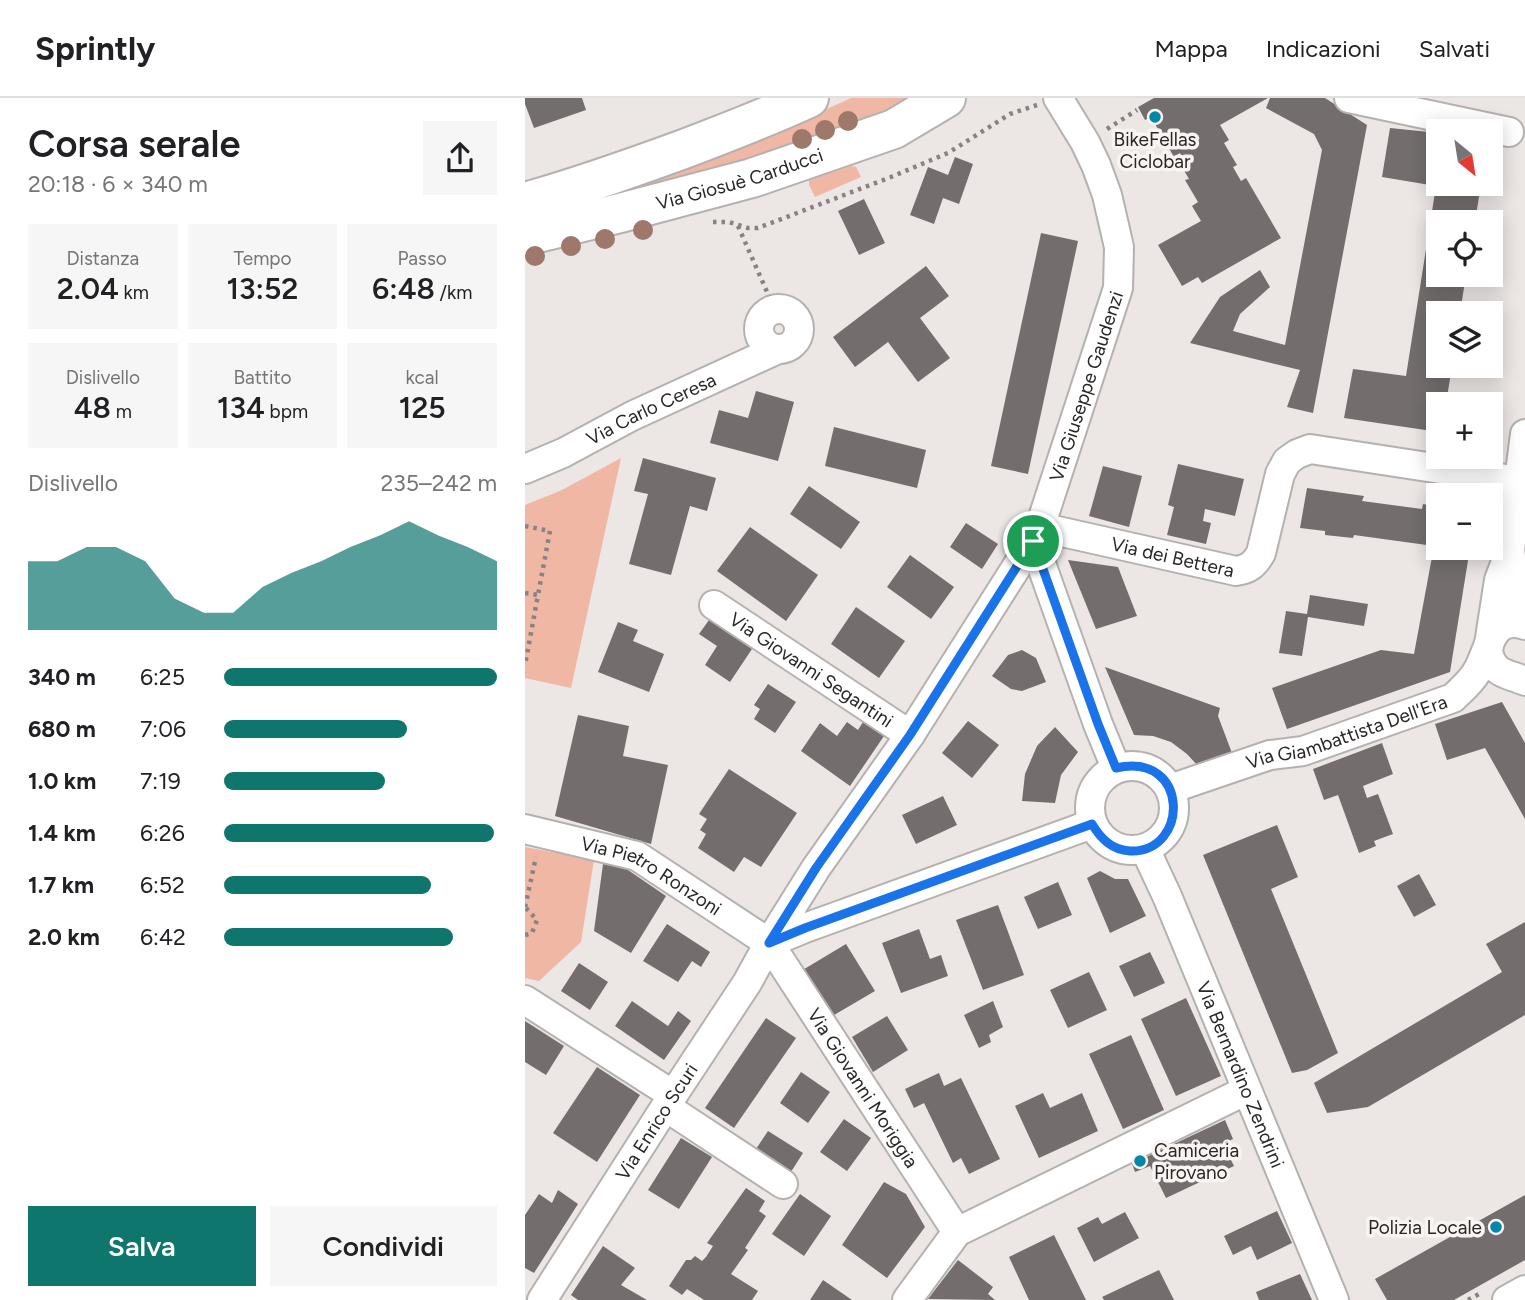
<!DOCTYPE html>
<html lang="it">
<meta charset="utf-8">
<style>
:root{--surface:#fff;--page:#f6f6f6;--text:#202124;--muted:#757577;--line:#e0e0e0;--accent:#0f766e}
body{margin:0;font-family:Figtree,sans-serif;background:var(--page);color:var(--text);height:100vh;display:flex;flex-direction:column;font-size:26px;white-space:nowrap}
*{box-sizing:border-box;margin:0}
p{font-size:23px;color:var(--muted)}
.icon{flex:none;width:38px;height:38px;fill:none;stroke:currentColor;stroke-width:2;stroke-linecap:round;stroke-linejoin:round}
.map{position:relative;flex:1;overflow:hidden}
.drawer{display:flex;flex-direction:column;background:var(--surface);width:525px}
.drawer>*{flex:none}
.needle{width:46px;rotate:150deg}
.controls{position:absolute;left:901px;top:21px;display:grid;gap:14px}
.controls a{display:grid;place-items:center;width:77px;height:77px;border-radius:0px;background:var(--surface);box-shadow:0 4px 18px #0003;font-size:35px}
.pin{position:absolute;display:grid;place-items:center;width:60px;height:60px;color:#fff;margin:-30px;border:4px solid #fff;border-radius:50%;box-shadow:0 2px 7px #0007}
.round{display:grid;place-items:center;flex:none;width:74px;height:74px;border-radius:0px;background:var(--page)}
.head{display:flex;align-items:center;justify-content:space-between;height:119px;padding:0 28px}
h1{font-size:38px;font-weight:600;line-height:52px}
.stats{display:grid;grid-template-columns:repeat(3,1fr);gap:10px;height:119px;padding:7px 28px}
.stats div{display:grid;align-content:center;border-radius:0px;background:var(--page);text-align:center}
.stats b{font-size:30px;font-weight:600}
.stats small{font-size:19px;font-weight:400}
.stats p{font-size:19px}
.chart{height:196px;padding:14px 28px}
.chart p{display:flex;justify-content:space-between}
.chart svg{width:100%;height:126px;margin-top:7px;fill:var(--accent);opacity:.7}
.primary-button{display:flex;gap:14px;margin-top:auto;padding:14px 28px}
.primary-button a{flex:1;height:80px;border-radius:0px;background:var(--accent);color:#fff;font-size:28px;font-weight:600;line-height:80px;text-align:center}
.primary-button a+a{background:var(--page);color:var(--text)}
ul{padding:0 28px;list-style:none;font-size:23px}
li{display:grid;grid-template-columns:112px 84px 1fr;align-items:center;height:52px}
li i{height:18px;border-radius:9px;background:var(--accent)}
header{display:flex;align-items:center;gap:42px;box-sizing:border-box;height:98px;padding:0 35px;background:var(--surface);border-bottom:2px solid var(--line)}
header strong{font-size:33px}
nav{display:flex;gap:38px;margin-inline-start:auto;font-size:24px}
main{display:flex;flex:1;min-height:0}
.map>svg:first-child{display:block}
.green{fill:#f0b7a5}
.building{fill:#736e6d}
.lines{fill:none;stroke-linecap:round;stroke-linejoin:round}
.street-casing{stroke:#b6b1af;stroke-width:32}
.secondary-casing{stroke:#b6b1af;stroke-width:42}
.path{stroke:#878382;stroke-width:4.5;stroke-dasharray:3.5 5;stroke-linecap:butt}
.street{stroke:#fff;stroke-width:28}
.secondary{stroke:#fff;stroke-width:38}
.tree{fill:#9e786b}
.route-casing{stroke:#fff;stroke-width:14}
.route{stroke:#1a73e8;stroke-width:9}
.poi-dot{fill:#0587a9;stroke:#f9f4f2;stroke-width:2.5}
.labels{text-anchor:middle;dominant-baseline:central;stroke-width:7;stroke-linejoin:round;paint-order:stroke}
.poi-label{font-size:19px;fill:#292726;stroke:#f9f4f2}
.street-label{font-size:19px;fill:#292726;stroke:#f9f4f2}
</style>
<header>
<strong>Sprintly</strong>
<nav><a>Mappa</a><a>Indicazioni</a><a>Salvati</a></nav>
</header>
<main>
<section class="drawer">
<div class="head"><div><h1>Corsa serale</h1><p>20:18 · 6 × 340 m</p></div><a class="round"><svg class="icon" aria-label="share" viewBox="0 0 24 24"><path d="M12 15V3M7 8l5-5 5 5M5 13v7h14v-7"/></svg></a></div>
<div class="stats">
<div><p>Distanza</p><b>2.04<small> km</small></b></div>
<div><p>Tempo</p><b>13:52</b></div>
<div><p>Passo</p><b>6:48<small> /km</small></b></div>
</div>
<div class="stats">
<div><p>Dislivello</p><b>48<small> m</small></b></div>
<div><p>Battito</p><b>134<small> bpm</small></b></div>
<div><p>kcal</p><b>125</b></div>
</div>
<div class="chart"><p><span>Dislivello</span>235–242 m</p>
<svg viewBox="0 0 160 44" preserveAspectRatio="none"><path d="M0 44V20L10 20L20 15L30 15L40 20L50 33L60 38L70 38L80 29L90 24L100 20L110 15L120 11L130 6L140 11L150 15L160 20V44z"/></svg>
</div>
<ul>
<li><b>340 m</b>6:25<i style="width:100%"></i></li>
<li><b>680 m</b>7:06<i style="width:67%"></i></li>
<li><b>1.0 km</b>7:19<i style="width:59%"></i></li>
<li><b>1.4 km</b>6:26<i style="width:99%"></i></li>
<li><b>1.7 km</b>6:52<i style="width:76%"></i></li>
<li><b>2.0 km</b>6:42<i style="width:84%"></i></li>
</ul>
<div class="primary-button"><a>Salva</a><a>Condividi</a></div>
</section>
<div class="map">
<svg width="1000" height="1202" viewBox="0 0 1000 1202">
<rect width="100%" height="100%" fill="#ece6e5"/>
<g class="green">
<polygon points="326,0 413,0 335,39 0,121 147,77 227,45"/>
<polygon points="326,68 331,69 336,79 290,99 284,87 284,82"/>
<polygon points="96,360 46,590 0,580 0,407 37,392"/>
<polygon points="0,749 69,762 56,844 14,883 0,880"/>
</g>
<g class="building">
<polygon points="0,0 57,0 61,12 9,30 0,6"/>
<polygon points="629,0 743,0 695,27 704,42 699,45 712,67 708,69 716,83 721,80 756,140 677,185 673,179 657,188 633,147 676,123 667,108 673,104 660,82 664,81 657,69 661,66 655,55 649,59 626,19 620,22 613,9"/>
<polygon points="745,0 800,0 842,27 788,315 762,309 775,272 665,245 695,199 735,172 745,189 715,216 708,233 760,247 797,52 789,36 741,10"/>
<polygon points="865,30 914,35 914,86 956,86 950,124 914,124 914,177 941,177 935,215 914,215 914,268 927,268 921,306 914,306 914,334 819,320 828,271 881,278 911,88 857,79"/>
<polygon points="430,59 448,66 434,106 418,100 409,126 385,117 403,69 423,77"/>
<polygon points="339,101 360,145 334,157 313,113"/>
<polygon points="516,135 553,143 503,376 466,368"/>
<polygon points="401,168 424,198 395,220 425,260 393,284 363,244 330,269 308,239"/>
<polygon points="231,293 269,304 253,363 185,345 194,312 223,320"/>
<polygon points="309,329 401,352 392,390 300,368"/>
<polygon points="118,360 191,380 182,413 165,408 146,477 104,466 123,396 109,393"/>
<polygon points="653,366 719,381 710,418 680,411 678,423 686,425 681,446 642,437 649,409 643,407"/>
<polygon points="578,368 617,378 604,429 564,418"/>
<polygon points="284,388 335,424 316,451 265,416"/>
<polygon points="782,390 839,398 837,403 897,411 898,406 914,409 914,450 945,450 925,574 762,631 747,590 856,552 889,556 909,448 829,437 828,440 800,437 800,433 775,430"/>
<polygon points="441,425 473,446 457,471 425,449"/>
<polygon points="225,429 293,477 261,523 192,473"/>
<polygon points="385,457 429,489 406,521 362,489"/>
<polygon points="543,462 593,469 612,518 571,531"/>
<polygon points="785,497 843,506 839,528 783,519 777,558 754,555 761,513 782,516"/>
<polygon points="331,509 380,543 354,580 306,546"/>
<polygon points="184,522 227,551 205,584 180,567 192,548 174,536"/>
<polygon points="93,524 113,532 108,543 139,556 124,594 73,574"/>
<polygon points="497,552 511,560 521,584 497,593 486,591 467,578 483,557"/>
<polygon points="580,569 695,610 693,618 707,655 673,668 662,656 646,644 628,638 609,637"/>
<polygon points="243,586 271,604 250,635 229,621 235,611 229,607"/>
<polygon points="977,604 1000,645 1000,721 960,650 922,662 910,626"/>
<polygon points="53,617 104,628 98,658 143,667 126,746 30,718"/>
<polygon points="443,623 474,647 447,680 417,655"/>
<polygon points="322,624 333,632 338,624 359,638 325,688 276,653 295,625 312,638"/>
<polygon points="530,629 553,654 536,677 530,705 497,703 500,676 512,648"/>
<polygon points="857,645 868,676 838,688 842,700 853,696 868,736 849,743 851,748 834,755 813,697 799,702 788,671"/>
<polygon points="204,671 272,715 236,769 219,759 209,774 173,750 181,736 175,732 182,721 174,716"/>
<polygon points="418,698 432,727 391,746 377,717"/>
<polygon points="752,727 773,779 746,791 813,955 782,972 767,975 678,757"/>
<polygon points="78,766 100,770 141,798 106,855 69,833"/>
<polygon points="575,773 590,781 603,781 621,818 585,835 562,780"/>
<polygon points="894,776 911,807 889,819 872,788"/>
<polygon points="533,784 547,817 513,831 499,799"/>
<polygon points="473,807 499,877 458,892 431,822"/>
<polygon points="1000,824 1000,917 843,1009 802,1015 789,985 977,874 961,846"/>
<polygon points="142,826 185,854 176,869 167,863 153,884 118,863"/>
<polygon points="394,831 405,861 416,857 423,878 376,895 357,845"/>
<polygon points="321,846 350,893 304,920 276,873"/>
<polygon points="625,854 640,885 609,899 594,868"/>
<polygon points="54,865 83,884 65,912 36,893"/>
<polygon points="564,874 582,912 543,930 525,892"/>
<polygon points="661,900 696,978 651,998 616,921"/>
<polygon points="107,903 143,928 153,913 166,923 139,962 90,928"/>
<polygon points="468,903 478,929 464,937 466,944 454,950 439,917"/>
<polygon points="362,918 383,952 348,974 327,939"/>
<polygon points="241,920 271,940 209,1030 180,1010"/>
<polygon points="0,923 39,948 21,977 0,964"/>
<polygon points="606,937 639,1012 598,1031 564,956"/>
<polygon points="72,969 115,997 72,1064 28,1035"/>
<polygon points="276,974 305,994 283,1025 255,1005"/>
<polygon points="414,975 419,988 436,980 475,1061 444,1076 436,1060 428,1065 399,1005 389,1010 380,991"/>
<polygon points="518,995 525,1010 557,995 573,1033 514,1060 490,1008"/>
<polygon points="319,1021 346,1040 322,1073 295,1054"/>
<polygon points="700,1022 708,1041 698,1046 709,1068 641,1100 625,1068 610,1074 604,1057 618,1050 621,1059"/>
<polygon points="243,1033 278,1055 264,1077 229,1054"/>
<polygon points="156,1040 187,1059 154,1111 123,1092"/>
<polygon points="359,1084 381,1096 400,1129 362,1180 317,1147"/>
<polygon points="221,1090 240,1103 234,1113 241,1118 220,1150 223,1152 206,1176 233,1193 227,1202 179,1202 162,1191 157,1197 144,1188 161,1162 166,1162 170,1158 177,1163 181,1159 188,1148 182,1145"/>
<polygon points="33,1092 53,1106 9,1175 0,1170 0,1117 14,1096 27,1105"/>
<polygon points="275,1096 306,1118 279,1158 247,1136"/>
<polygon points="1000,1097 1000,1162 929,1202 862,1202 850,1181"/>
<polygon points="752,1113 767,1145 732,1162 726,1148 708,1157 699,1138"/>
<polygon points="600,1114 614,1140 569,1164 552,1130 573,1119 577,1126"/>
<polygon points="529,1137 561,1202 504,1202 484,1159"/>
<polygon points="78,1148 110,1170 96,1187 122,1202 53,1202 46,1197"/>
<polygon points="433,1162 468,1189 463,1196 470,1202 403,1201"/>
<polygon points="634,1172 649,1202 579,1202 577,1199"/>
<polygon points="775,1176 787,1202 734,1202 731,1194"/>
<polygon points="298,1182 327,1202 285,1202"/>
</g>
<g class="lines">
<g class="street-casing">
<g id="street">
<polyline points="824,0 984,34"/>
<circle cx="254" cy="231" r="20"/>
<polyline points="1000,336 985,452 992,501 1000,518"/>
<path id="s1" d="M0 371 38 355 107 318 253 251"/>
<path id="s2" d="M515 429 711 473C724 471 729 467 736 455L755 376 762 363 772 356 785 351 994 383"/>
<polyline points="508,443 573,626 591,670"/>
<path d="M982 461 974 482 963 553C968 577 982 575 1000 583"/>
<path id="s3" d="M189 507 385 637"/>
<circle cx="607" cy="710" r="42"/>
<path id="s4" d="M645 691 745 657 778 653 928 600C936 592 945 585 951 575 965 554 964 516 1000 527"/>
<path id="s5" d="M0 731 112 758 244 845 432 1134"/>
<path id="s6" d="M620 751 642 798 809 1202"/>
<polyline points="244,845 280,830 567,726"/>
<polyline points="0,902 148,997"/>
<polyline points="141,1009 258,1086"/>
<path id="s7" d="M17 1202 148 997 222 885 244 845 291 770 385 637 508 443 515 429 593 190 594 149 582 97 571 67 560 44 533 0"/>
<polyline points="382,1202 432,1134 722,992"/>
<polyline points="982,1202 1000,1192"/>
</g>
</g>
<g class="secondary-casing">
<g id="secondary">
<path d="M0 104C54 89 107 70 159 51 201 35 243 19 284 0"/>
<path id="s8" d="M0 138 95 115 227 80 369 31 421 0"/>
</g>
</g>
<g class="path">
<polyline points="582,31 612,12"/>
<polyline points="188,124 204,124 223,130 233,130 366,79 423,55 485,16 512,7"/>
<polyline points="213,128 250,212"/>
<polyline points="0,428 25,433 13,497"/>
<polyline points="0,495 13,497 0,567"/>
<polyline points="0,809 11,759"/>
<polyline points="0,837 7,835 12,822 0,809"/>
<polyline points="943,1202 958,1194"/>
</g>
<use href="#street" class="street"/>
<use href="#secondary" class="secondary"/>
</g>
<g class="tree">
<circle cx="323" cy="23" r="10"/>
<circle cx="300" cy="32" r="10"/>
<circle cx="277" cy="41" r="10"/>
<circle cx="118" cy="132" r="10"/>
<circle cx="80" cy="141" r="10"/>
<circle cx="46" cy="148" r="10"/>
<circle cx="10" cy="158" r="10"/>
</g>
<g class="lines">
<g class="route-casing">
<path id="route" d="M508 443 573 626 591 670C665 653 665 755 605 753 587 752 576 741 567 726L280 830 244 845 291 770 385 637Z"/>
</g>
<use href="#route" class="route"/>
</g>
<g class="poi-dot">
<circle cx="630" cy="19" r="7"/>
<circle cx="615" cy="1063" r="7"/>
<circle cx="971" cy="1129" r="7"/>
</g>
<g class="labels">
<g class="poi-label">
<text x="630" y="41">BikeFellas<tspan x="630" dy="22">Ciclobar</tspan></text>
<text x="629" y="1052" text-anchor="start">Camiceria<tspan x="629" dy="22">Pirovano</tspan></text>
<text x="957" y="1129" text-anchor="end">Polizia Locale</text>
</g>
<g class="street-label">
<text stroke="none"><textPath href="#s8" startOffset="222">Via Giosuè Carducci</textPath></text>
<text stroke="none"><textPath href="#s7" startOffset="1068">Via Giuseppe Gaudenzi</textPath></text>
<text stroke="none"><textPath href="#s1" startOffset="140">Via Carlo Ceresa</textPath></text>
<text stroke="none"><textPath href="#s2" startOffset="136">Via dei Bettera</textPath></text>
<text stroke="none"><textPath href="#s3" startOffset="117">Via Giovanni Segantini</textPath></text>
<text stroke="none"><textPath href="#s4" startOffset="186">Via Giambattista Dell'Era</textPath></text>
<text stroke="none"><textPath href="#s5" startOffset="136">Via Pietro Ronzoni</textPath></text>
<text stroke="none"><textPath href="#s6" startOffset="245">Via Bernardino Zendrini</textPath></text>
<text stroke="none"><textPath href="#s5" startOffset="446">Via Giovanni Moriggia</textPath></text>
<text stroke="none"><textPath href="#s7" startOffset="212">Via Enrico Scuri</textPath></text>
</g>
</g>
</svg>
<div class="controls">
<a><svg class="needle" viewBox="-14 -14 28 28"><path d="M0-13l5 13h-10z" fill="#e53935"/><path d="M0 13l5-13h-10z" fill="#757577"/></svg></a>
<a><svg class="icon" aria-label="locate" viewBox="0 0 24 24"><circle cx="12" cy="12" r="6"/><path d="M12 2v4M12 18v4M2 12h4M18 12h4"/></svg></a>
<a><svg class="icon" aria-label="layers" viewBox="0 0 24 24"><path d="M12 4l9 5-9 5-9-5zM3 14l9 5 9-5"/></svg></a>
<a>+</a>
<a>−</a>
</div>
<div class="pin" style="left:508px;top:443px;background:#1e9e55"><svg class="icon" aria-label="arrive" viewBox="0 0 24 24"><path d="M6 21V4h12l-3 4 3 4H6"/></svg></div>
</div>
</main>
